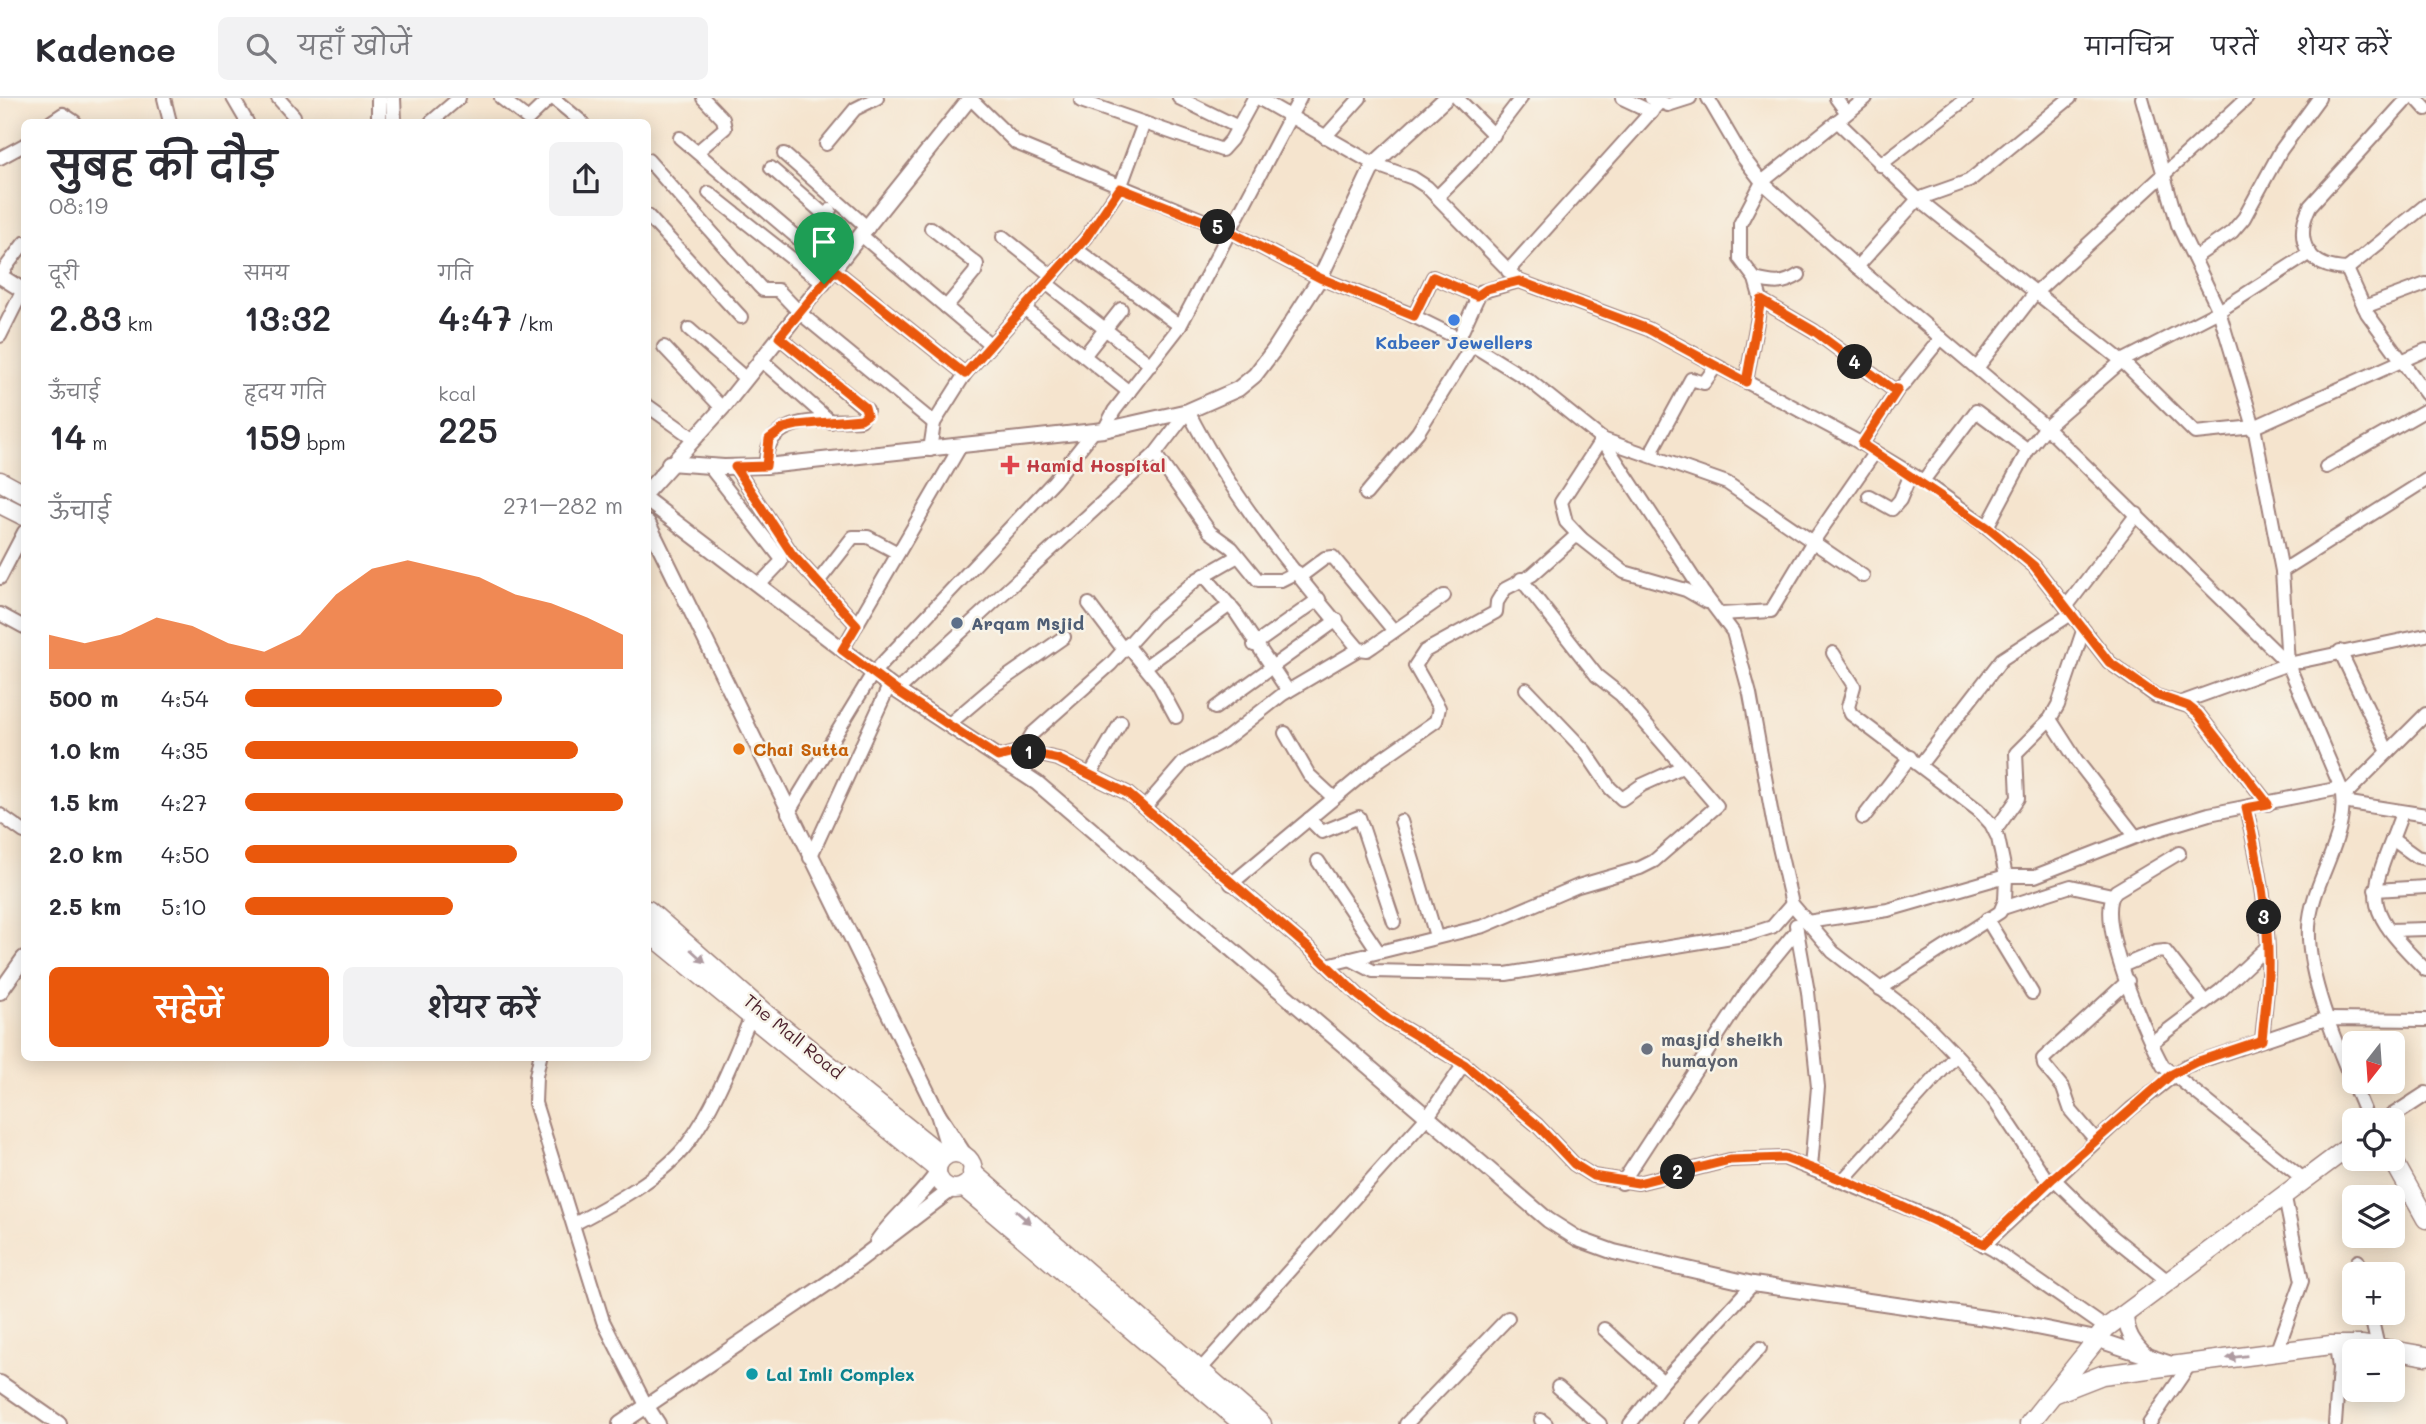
<!DOCTYPE html>
<html lang="hi">
<meta charset="utf-8">
<style>
:root{--surface:#fff;--page:#f2f2f3;--text:#2b2b33;--muted:#7c7c81;--line:#e1e1e2;--accent:#ea580c}
body{margin:0;font-family:Mali,"Playpen Sans Deva",sans-serif;background:var(--page);color:var(--text);height:100vh;display:flex;flex-direction:column;font-size:26px;white-space:nowrap}
*{box-sizing:border-box;margin:0}
p{font-size:23px;color:var(--muted)}
.icon{flex:none;width:38px;height:38px;fill:none;stroke:currentColor;stroke-width:2;stroke-linecap:round;stroke-linejoin:round}
.map{position:relative;flex:1;overflow:hidden}
.drawer{position:absolute;left:21px;top:21px;width:630px;height:942px;display:flex;flex-direction:column;background:var(--surface);border-radius:10px;box-shadow:0 4px 18px #0003}
.drawer>*{flex:none}
.needle{width:46px;rotate:197deg}
.buttons{position:absolute;left:2342px;top:933px;display:grid;gap:14px}
.buttons a{display:grid;place-items:center;width:63px;height:63px;border-radius:10px;background:var(--surface);box-shadow:0 4px 18px #0003;font-size:35px}
.pin{position:absolute;display:grid;place-items:center;width:60px;height:60px;color:#fff;margin:-72px -30px;border-radius:50% 50% 50% 0;rotate:-45deg;box-shadow:0 0 7px #0007}
.pin .icon{rotate:45deg}
.km{position:absolute;width:35px;height:35px;margin:-18px;border-radius:50%;background:#222;color:#fff;font-size:19px;line-height:35px;text-align:center}
.round{display:grid;place-items:center;flex:none;width:74px;height:74px;border-radius:10px;background:var(--page)}
.head{display:flex;align-items:center;justify-content:space-between;height:119px;padding:0 28px}
h1{font-size:38px;font-weight:600;line-height:52px}
.metrics{display:grid;grid-template-columns:repeat(3,1fr);gap:10px;height:119px;padding:7px 28px}
.metrics div{display:grid;align-content:center}
.metrics b{font-size:35px;font-weight:600}
.metrics small{font-size:19px;font-weight:400}
.metrics p{font-size:19px}
.chart{height:196px;padding:14px 28px}
.chart p{display:flex;justify-content:space-between}
.chart svg{width:100%;height:126px;margin-top:7px;fill:var(--accent);opacity:.7}
.action{display:flex;gap:14px;margin-top:auto;padding:14px 28px}
.action a{flex:1;height:80px;border-radius:10px;background:var(--accent);color:#fff;font-size:28px;font-weight:600;line-height:80px;text-align:center}
.action a+a{background:var(--page);color:var(--text)}
ul{padding:0 28px;list-style:none;font-size:23px}
li{display:grid;grid-template-columns:112px 84px 1fr;align-items:center;height:52px}
li i{height:18px;border-radius:9px;background:var(--accent)}
header{display:flex;align-items:center;gap:42px;box-sizing:border-box;height:98px;padding:0 35px;background:var(--surface);border-bottom:2px solid var(--line)}
header strong{font-size:33px}
nav{display:flex;gap:38px;margin-inline-start:auto;font-size:24px}
.search{width:490px;height:63px;background:var(--page);display:flex;align-items:center;gap:18px;box-sizing:border-box;padding:0 24px;border-radius:10px;color:var(--muted);font-size:26px}
.map>svg:first-child{display:block}
.lines{fill:none;stroke-linecap:round;stroke-linejoin:round}
.minor-casing{stroke:#a0827c;stroke-width:16}
.tertiary-casing{stroke:#a0827c;stroke-width:18}
.secondary-casing{stroke:#a0827c;stroke-width:21}
.minor{stroke:#fff;stroke-width:12}
.tertiary{stroke:#fff;stroke-width:14}
.secondary{stroke:#fff;stroke-width:18}
.oneway{fill:#ae9aa0}
.route-casing{stroke:#fff;stroke-width:14}
.route{stroke:#ea580c;stroke-width:9}
.shop-dot{fill:#3f7fe0;stroke:#f7f3e8;stroke-width:2.5}
.health-dot{fill:#e0444e;stroke:#f7f3e8;stroke-width:2.5}
.service-dot{fill:#5c6f8a;stroke:#f7f3e8;stroke-width:2.5}
.food-dot{fill:#e8710a;stroke:#f7f3e8;stroke-width:2.5}
.worship-dot{fill:#6b7280;stroke:#f7f3e8;stroke-width:2.5}
.culture-dot{fill:#0f9aa8;stroke:#f7f3e8;stroke-width:2.5}
.labels{text-anchor:middle;dominant-baseline:central;stroke-width:5;stroke-linejoin:round;paint-order:stroke}
.shop-label{font-size:18px;font-weight:bold;fill:#366cbe;stroke:#f7f3e8}
.health-label{font-size:18px;font-weight:bold;fill:#be3a42;stroke:#f7f3e8;text-anchor:start}
.service-label{font-size:18px;font-weight:bold;fill:#4e5e75;stroke:#f7f3e8;text-anchor:start}
.food-label{font-size:18px;font-weight:bold;fill:#c56008;stroke:#f7f3e8;text-anchor:start}
.street-label{font-size:18px;fill:#4a1f2b;stroke:#f7f3e8}
.worship-label{font-size:18px;font-weight:bold;fill:#5b616d;stroke:#f7f3e8;text-anchor:start}
.culture-label{font-size:18px;font-weight:bold;fill:#0d838f;stroke:#f7f3e8;text-anchor:start}
</style>
<header>
<strong>Kadence</strong>
<div class="search"><svg class="icon" aria-label="search" viewBox="0 0 24 24"><circle cx="10" cy="10" r="6"/><path d="M15 15l6 6"/></svg>यहाँ खोजें</div>
<nav><a>मानचित्र</a><a>परतें</a><a>शेयर करें</a></nav>
</header>
<div class="map">
<svg width="2426" height="1326" viewBox="0 0 2426 1326">
<rect width="100%" height="100%" fill="#f7f3e8"/>
<filter id="ink" filterUnits="userSpaceOnUse"><feTurbulence type="fractalNoise" baseFrequency=".0143" numOctaves="2"/><feDisplacementMap in="SourceGraphic" scale="14" xChannelSelector="R" yChannelSelector="G"/><feConvolveMatrix kernelMatrix="1 2 1 2 8 2 1 2 1" color-interpolation-filters="sRGB"/></filter>
<filter id="wash" filterUnits="userSpaceOnUse"><feTurbulence type="fractalNoise" baseFrequency=".00686" numOctaves="4" result="noise"/><feDisplacementMap in="SourceGraphic" scale="28" xChannelSelector="R" yChannelSelector="G"/><feGaussianBlur stdDeviation="1.57" result="paint"/><feColorMatrix in="noise" values="0 0 0 0 0 0 0 0 0 0 0 0 0 0 0 0 0 1.4 0 .05"/><feComposite in="paint" operator="in"/></filter>
<g filter="url(#wash)">
<rect width="100%" height="100%" fill="#f5e4ce"/>
</g>
<g filter="url(#ink)">
<g class="lines">
<g class="minor-casing">
<g id="minor">
<polyline points="164,0 170,24"/>
<polyline points="233,0 247,24"/>
<polyline points="278,0 294,18"/>
<polyline points="501,0 528,21 550,0"/>
<polyline points="553,0 582,24"/>
<polyline points="970,0 1016,45 1229,133 1320,180 1405,214 1472,247 1530,283 1602,341 1702,493 1733,534 1750,596 1773,723 1792,806 1833,854 1925,925 1960,961 1993,1001 2049,1085"/>
<polyline points="1179,0 1238,29"/>
<polyline points="1258,0 1374,66 1413,80 1427,89 1519,183 1648,231 1855,342 1923,383 1987,429 2034,468 2109,564 2156,598 2188,608 2198,616 2268,706"/>
<polyline points="1457,0 1494,37"/>
<polyline points="1622,0 1652,14"/>
<polyline points="1651,0 1668,7 1690,0"/>
<polyline points="1708,0 1742,58 1762,84 1857,169 2046,329 2288,566"/>
<polyline points="1836,0 1847,15"/>
<path d="M2142 0 2178 127 2219 213 2254 329 2282 473 2288 566 2341 690C2351 739 2311 782 2309 829 2306 885 2347 970 2368 1022"/>
<path d="M2408 0 2310 108C2293 143 2308 170 2347 171L2426 107"/>
<polyline points="2416,0 2426,11"/>
<polyline points="1081,3 1222,52 1231,42 1254,0"/>
<polyline points="1837,23 1918,101 2122,263 2195,335 2254,329 2426,252"/>
<polyline points="51,24 63,16 75,24"/>
<polyline points="431,24 459,0"/>
<polyline points="1325,39 1360,0"/>
<polyline points="680,40 835,172 965,276"/>
<polyline points="826,46 855,11 877,0"/>
<polyline points="697,54 725,30 723,21 703,0"/>
<polyline points="784,56 868,130"/>
<polyline points="0,60 24,47"/>
<polyline points="648,62 759,188 763,192 778,192 800,215 934,325"/>
<polyline points="1880,67 1967,0"/>
<polyline points="771,70 825,117"/>
<polyline points="709,95 824,186"/>
<polyline points="1437,99 1472,64 1521,0"/>
<polyline points="648,118 741,219"/>
<polyline points="931,130 977,166 975,174 946,209"/>
<polyline points="862,138 991,247"/>
<polyline points="1003,139 1052,178"/>
<polyline points="801,142 830,112"/>
<polyline points="1076,151 1180,228"/>
<polyline points="2194,160 2232,134 2244,120 2281,52 2319,0"/>
<polyline points="1857,169 1918,101 1969,83 2070,0"/>
<polyline points="2347,171 2367,215 2426,296"/>
<polyline points="1508,173 1659,5"/>
<polyline points="0,177 24,145"/>
<path d="M1755 181C1774 186 1783 187 1799 177"/>
<polyline points="1046,185 1151,267"/>
<polyline points="1761,202 1814,233 1891,290 1898,291 1903,287 1941,240"/>
<polyline points="2364,209 2426,186"/>
<polyline points="1024,210 1129,294"/>
<polyline points="1414,218 1433,179 1477,198"/>
<polyline points="689,231 745,280"/>
<polyline points="0,238 23,192"/>
<polyline points="1459,240 1480,194 1519,183"/>
<polyline points="664,249 722,310"/>
<polyline points="1084,258 1121,211"/>
<polyline points="760,261 831,324"/>
<polyline points="1977,270 2035,195 2247,0"/>
<polyline points="1746,284 1761,202 1755,181 1740,161 1740,126 1762,84 1866,0"/>
<polyline points="648,308 693,340"/>
<polyline points="1104,332 1114,313 1180,228 1300,0"/>
<polyline points="1862,346 1898,291"/>
<polyline points="930,352 934,325 965,276 1086,140 1120,90 1144,25"/>
<polyline points="1155,356 1210,434 1232,450 1258,482 1281,482 1297,474"/>
<polyline points="1653,358 1654,349 1691,281 1704,285 1716,268"/>
<polyline points="709,368 780,459 781,464 759,487"/>
<path d="M766 368C764 315 822 324 861 322L867 312 779 239"/>
<polyline points="735,369 792,456 857,527"/>
<polyline points="2326,369 2426,312"/>
<polyline points="1923,383 1976,313 2028,352"/>
<polyline points="1366,396 1418,334 1472,247"/>
<polyline points="1869,398 1892,411 1900,402 1911,376"/>
<polyline points="1987,429 2028,352 2046,329 2122,263 2219,213 2310,155"/>
<polyline points="1581,440 1566,424 1561,404 1602,341 1727,385 1863,478"/>
<polyline points="2282,473 2426,382"/>
<polyline points="1204,477 1236,515 1288,593"/>
<polyline points="1301,478 1325,460 1333,459 1394,533"/>
<polyline points="0,480 24,434"/>
<polyline points="817,485 853,439 868,439 898,455"/>
<polyline points="1089,506 1123,551"/>
<polyline points="2066,509 2137,416"/>
<polyline points="0,516 24,529"/>
<polyline points="1721,516 1771,513 1812,445 1875,354"/>
<polyline points="1127,547 1157,584 1176,619"/>
<polyline points="1254,547 1319,501"/>
<polyline points="842,552 960,349"/>
<polyline points="2340,553 2388,654"/>
<polyline points="1833,555 1854,588 1848,609 1851,616 1978,712 1991,726 1998,740 2006,778 2005,802 2000,814 1880,891"/>
<polyline points="1146,568 1230,507"/>
<polyline points="1526,591 1585,653 1610,690 1622,701 1642,687 1682,669"/>
<path d="M897 593 1155 356 1188 313C1231 399 1297 478 1359 551L1367 552 1373 548 1444 498"/>
<polyline points="2180,605 2288,566 2426,537"/>
<polyline points="1215,610 1337,522"/>
<polyline points="2050,621 2077,663 2136,739"/>
<polyline points="948,627 994,588 1064,539"/>
<polyline points="1285,635 1309,677 1334,700"/>
<polyline points="1022,653 1032,636 1111,566 1154,518 1196,482 1238,458"/>
<polyline points="998,659 1022,653 1058,661 1127,695 1311,852 1359,898 1388,921 1464,966 1537,1027 1574,1066 1593,1078 1638,1085 1730,1062 1784,1060 1946,1126 1994,1152 2106,1230"/>
<polyline points="1920,667 2002,561 2071,516"/>
<polyline points="1091,675 1121,624"/>
<polyline points="2343,699 2426,616"/>
<polyline points="2343,704 2426,717"/>
<polyline points="1145,709 1184,664 1223,643 1283,596 1359,551"/>
<path d="M2246 710C2259 764 2270 822 2268 877 2267 898 2264 920 2262 942"/>
<polyline points="788,715 873,575 1054,383 1094,333"/>
<path d="M2402 715C2371 800 2356 803 2426 872"/>
<polyline points="0,717 24,734"/>
<polyline points="1863,720 1910,659"/>
<polyline points="1309,721 1322,734 1359,719 1394,824"/>
<polyline points="1401,723 1436,838"/>
<polyline points="1995,733 2018,700 2016,655 2050,621 2058,607 2083,533"/>
<polyline points="2392,741 2417,759 2426,761"/>
<path d="M2179 755 2116 793C2092 818 2147 939 2163 968L2306 1083"/>
<polyline points="810,760 889,588"/>
<polyline points="1318,763 1378,853"/>
<polyline points="1231,786 1380,662 1436,623 1439,610 1415,568 1425,553 1496,514 1497,504 1505,491 1532,477 1577,437 1624,474 1686,492 1707,504"/>
<polyline points="2375,792 2426,789"/>
<polyline points="2003,810 2071,788 2112,797"/>
<polyline points="1987,821 2032,895"/>
<polyline points="1807,824 1888,812 2006,778 2035,778 2143,736 2209,716 2341,690"/>
<polyline points="1796,827 1808,894 1818,989 1811,1069"/>
<polyline points="2390,832 2426,831"/>
<polyline points="1350,861 1373,873 1506,876 1750,836 1772,829 1792,806"/>
<polyline points="1327,867 1484,828 1578,788 1640,770 1654,763 1717,708 1621,597 1597,578 1521,481"/>
<polyline points="2122,868 2155,854 2165,853 2205,904"/>
<polyline points="2151,945 2220,893 2267,849"/>
<polyline points="540,959 536,978 535,1005 603,1223 647,1309"/>
<polyline points="2096,1042 2071,1013 2063,990 2044,967 2043,961 2128,883"/>
<polyline points="2053,1080 2113,1139 2169,1184"/>
<polyline points="1843,1082 1956,957"/>
<polyline points="1622,1085 1747,893 1797,832"/>
<path d="M574 1126C610 1107 663 1079 688 1045 715 1008 732 963 750 921"/>
<polyline points="1984,1147 2131,1011 2186,968 2326,921 2426,922"/>
<polyline points="2358,1163 2361,1176"/>
<polyline points="2370,1214 2378,1249"/>
<polyline points="1604,1231 1663,1284"/>
<polyline points="2276,1255 2302,1183 2285,1100"/>
<polyline points="1200,1272 1429,1017 1464,966"/>
<polyline points="1558,1289 1600,1326"/>
<polyline points="1541,1322 1546,1326"/>
<polyline points="1406,1326 1508,1220"/>
<polyline points="1630,1326 1663,1284 1753,1186"/>
<polyline points="1692,1326 1760,1250"/>
<polyline points="2149,1326 2190,1266"/>
<polyline points="2335,1326 2339,1270 2336,1247"/>
</g>
</g>
<g class="tertiary-casing">
<g id="tertiary">
<polyline points="379,0 379,24"/>
<polyline points="393,0 394,24"/>
<polyline points="0,178 24,193"/>
<polyline points="669,365 724,369 766,368 1104,332 1188,313 1238,291 1255,277 1274,252 1320,180 1374,66 1446,0"/>
<polyline points="648,392 726,306 970,0"/>
<polyline points="648,403 897,593 1037,685 1548,1122 1578,1141 1614,1154 1753,1186 2006,1223 2096,1241 2171,1266"/>
<polyline points="648,425 938,1016"/>
<polyline points="0,894 24,860"/>
<polyline points="2386,1022 2426,996"/>
<polyline points="950,1056 938,1016 966,1059"/>
<path d="M877 1144C894 1118 920 1101 937 1075"/>
<path d="M2126 1215C2126 1235 2133 1245 2147 1258"/>
<polyline points="0,1285 59,1326"/>
<polyline points="647,1309 658,1326"/>
<polyline points="620,1326 834,1181 952,1091"/>
</g>
</g>
<g class="secondary-casing">
<g id="secondary">
<polyline points="0,383 24,396"/>
<polyline points="0,406 24,418"/>
<polyline points="648,812 766,916 944,1059"/>
<polyline points="648,834 937,1071"/>
<circle cx="955" cy="1073" r="18"/>
<polyline points="2392,1060 2426,1121"/>
<polyline points="972,1074 1262,1326"/>
<polyline points="963,1089 1243,1326"/>
<polyline points="2056,1295 2102,1277 2331,1247 2363,1247 2426,1258"/>
<polyline points="2029,1326 2106,1230 2354,1045"/>
</g>
</g>
<use href="#minor" class="minor"/>
<use href="#tertiary" class="tertiary"/>
<use href="#secondary" class="secondary"/>
</g>
<defs><path id="oneway-solid" d="M-6-.8H1V-3.2L6.5 0L1 3.2V.8H-6Z" transform="scale(1.75)"/></defs>
<g class="oneway">
<use href="#oneway-solid" transform="translate(698 858) rotate(42)"/>
<use href="#oneway-solid" transform="translate(1023 1119) rotate(41)"/>
<use href="#oneway-solid" transform="translate(2237 1259) rotate(173)"/>
</g>
</g>
<g class="lines" filter="url(#ink)">
<g class="route-casing">
<path id="route" d="M1120 90 1229 133 1320 180 1414 218 1433 179 1477 198 1487 191 1519 183 1648 231 1746 284 1761 202 1814 233 1891 290 1898 291 1862 346 1987 429 2034 468 2109 564 2156 597 2188 608 2198 616 2268 706 2246 710C2259 764 2270 822 2268 877 2267 899 2264 920 2262 942L2196 964 2172 976 2053 1080 1984 1146 1851 1085 1784 1060 1730 1062 1638 1085 1593 1078 1574 1066 1537 1027 1464 966 1388 921 1359 898 1311 852 1127 695 1058 661 1022 653 998 659 897 593 842 552 857 527 792 456 735 369 766 368 769 341 784 330 797 327 861 321 867 317 865 309 779 239 835 172 965 276 1086 140Z"/>
</g>
<use href="#route" class="route"/>
</g>
<circle class="shop-dot" cx="1454" cy="222" r="7"/>
<path class="health-dot" d="M1006.5 356.5h7v7h7v7h-7v7h-7v-7h-7v-7h7z"/>
<circle class="service-dot" cx="957" cy="525" r="7"/>
<circle class="food-dot" cx="739" cy="651" r="7"/>
<circle class="worship-dot" cx="1647" cy="951" r="7"/>
<circle class="culture-dot" cx="752" cy="1276" r="7"/>
<g class="labels">
<g class="shop-label">
<text x="1454" y="244">Kabeer Jewellers</text>
</g>
<g class="health-label">
<text x="1026" y="367">Hamid Hospital</text>
</g>
<g class="service-label">
<text x="971" y="525">Arqam Msjid</text>
</g>
<g class="food-label">
<text x="753" y="651">Chai Sutta</text>
</g>
<g class="street-label">
<text transform="translate(794 938) rotate(39)">The Mall Road</text>
</g>
<g class="worship-label">
<text x="1661" y="941">masjid sheikh<tspan x="1661" dy="21">humayon</tspan></text>
</g>
<g class="culture-label">
<text x="766" y="1276">Lal Imli Complex</text>
</g>
</g>
</svg>
<div class="buttons">
<a><svg class="needle" viewBox="-14 -14 28 28"><path d="M0-13l5 13h-10z" fill="#e53935"/><path d="M0 13l5-13h-10z" fill="#7c7c81"/></svg></a>
<a><svg class="icon" aria-label="locate" viewBox="0 0 24 24"><circle cx="12" cy="12" r="6"/><path d="M12 2v4M12 18v4M2 12h4M18 12h4"/></svg></a>
<a><svg class="icon" aria-label="layers" viewBox="0 0 24 24"><path d="M12 4l9 5-9 5-9-5zM3 14l9 5 9-5"/></svg></a>
<a>+</a>
<a>−</a>
</div>
<div class="pin" style="left:824px;top:186px;background:#1e9e55"><svg class="icon" aria-label="arrive" viewBox="0 0 24 24"><path d="M6 21V4h12l-3 4 3 4H6"/></svg></div>
<b class="km" style="left:1029px;top:654px">1</b>
<b class="km" style="left:1678px;top:1074px">2</b>
<b class="km" style="left:2264px;top:819px">3</b>
<b class="km" style="left:1855px;top:264px">4</b>
<b class="km" style="left:1218px;top:129px">5</b>
<section class="drawer">
<div class="head"><div><h1>सुबह की दौड़</h1><p>08:19</p></div><a class="round"><svg class="icon" aria-label="share" viewBox="0 0 24 24"><path d="M12 15V3M7 8l5-5 5 5M5 13v7h14v-7"/></svg></a></div>
<div class="metrics">
<div><p>दूरी</p><b>2.83<small> km</small></b></div>
<div><p>समय</p><b>13:32</b></div>
<div><p>गति</p><b>4:47<small> /km</small></b></div>
</div>
<div class="metrics">
<div><p>ऊँचाई</p><b>14<small> m</small></b></div>
<div><p>हृदय गति</p><b>159<small> bpm</small></b></div>
<div><p>kcal</p><b>225</b></div>
</div>
<div class="chart"><p><span>ऊँचाई</span>271–282 m</p>
<svg viewBox="0 0 160 44" preserveAspectRatio="none"><path d="M0 44V32L10 35L20 32L30 26L40 29L50 35L60 38L70 32L80 18L90 9L100 6L110 9L120 12L130 18L140 21L150 26L160 32V44z"/></svg>
</div>
<ul>
<li><b>500 m</b>4:54<i style="width:68%"></i></li>
<li><b>1.0 km</b>4:35<i style="width:88%"></i></li>
<li><b>1.5 km</b>4:27<i style="width:100%"></i></li>
<li><b>2.0 km</b>4:50<i style="width:72%"></i></li>
<li><b>2.5 km</b>5:10<i style="width:55%"></i></li>
</ul>
<div class="action"><a>सहेजें</a><a>शेयर करें</a></div>
</section>
</div>
